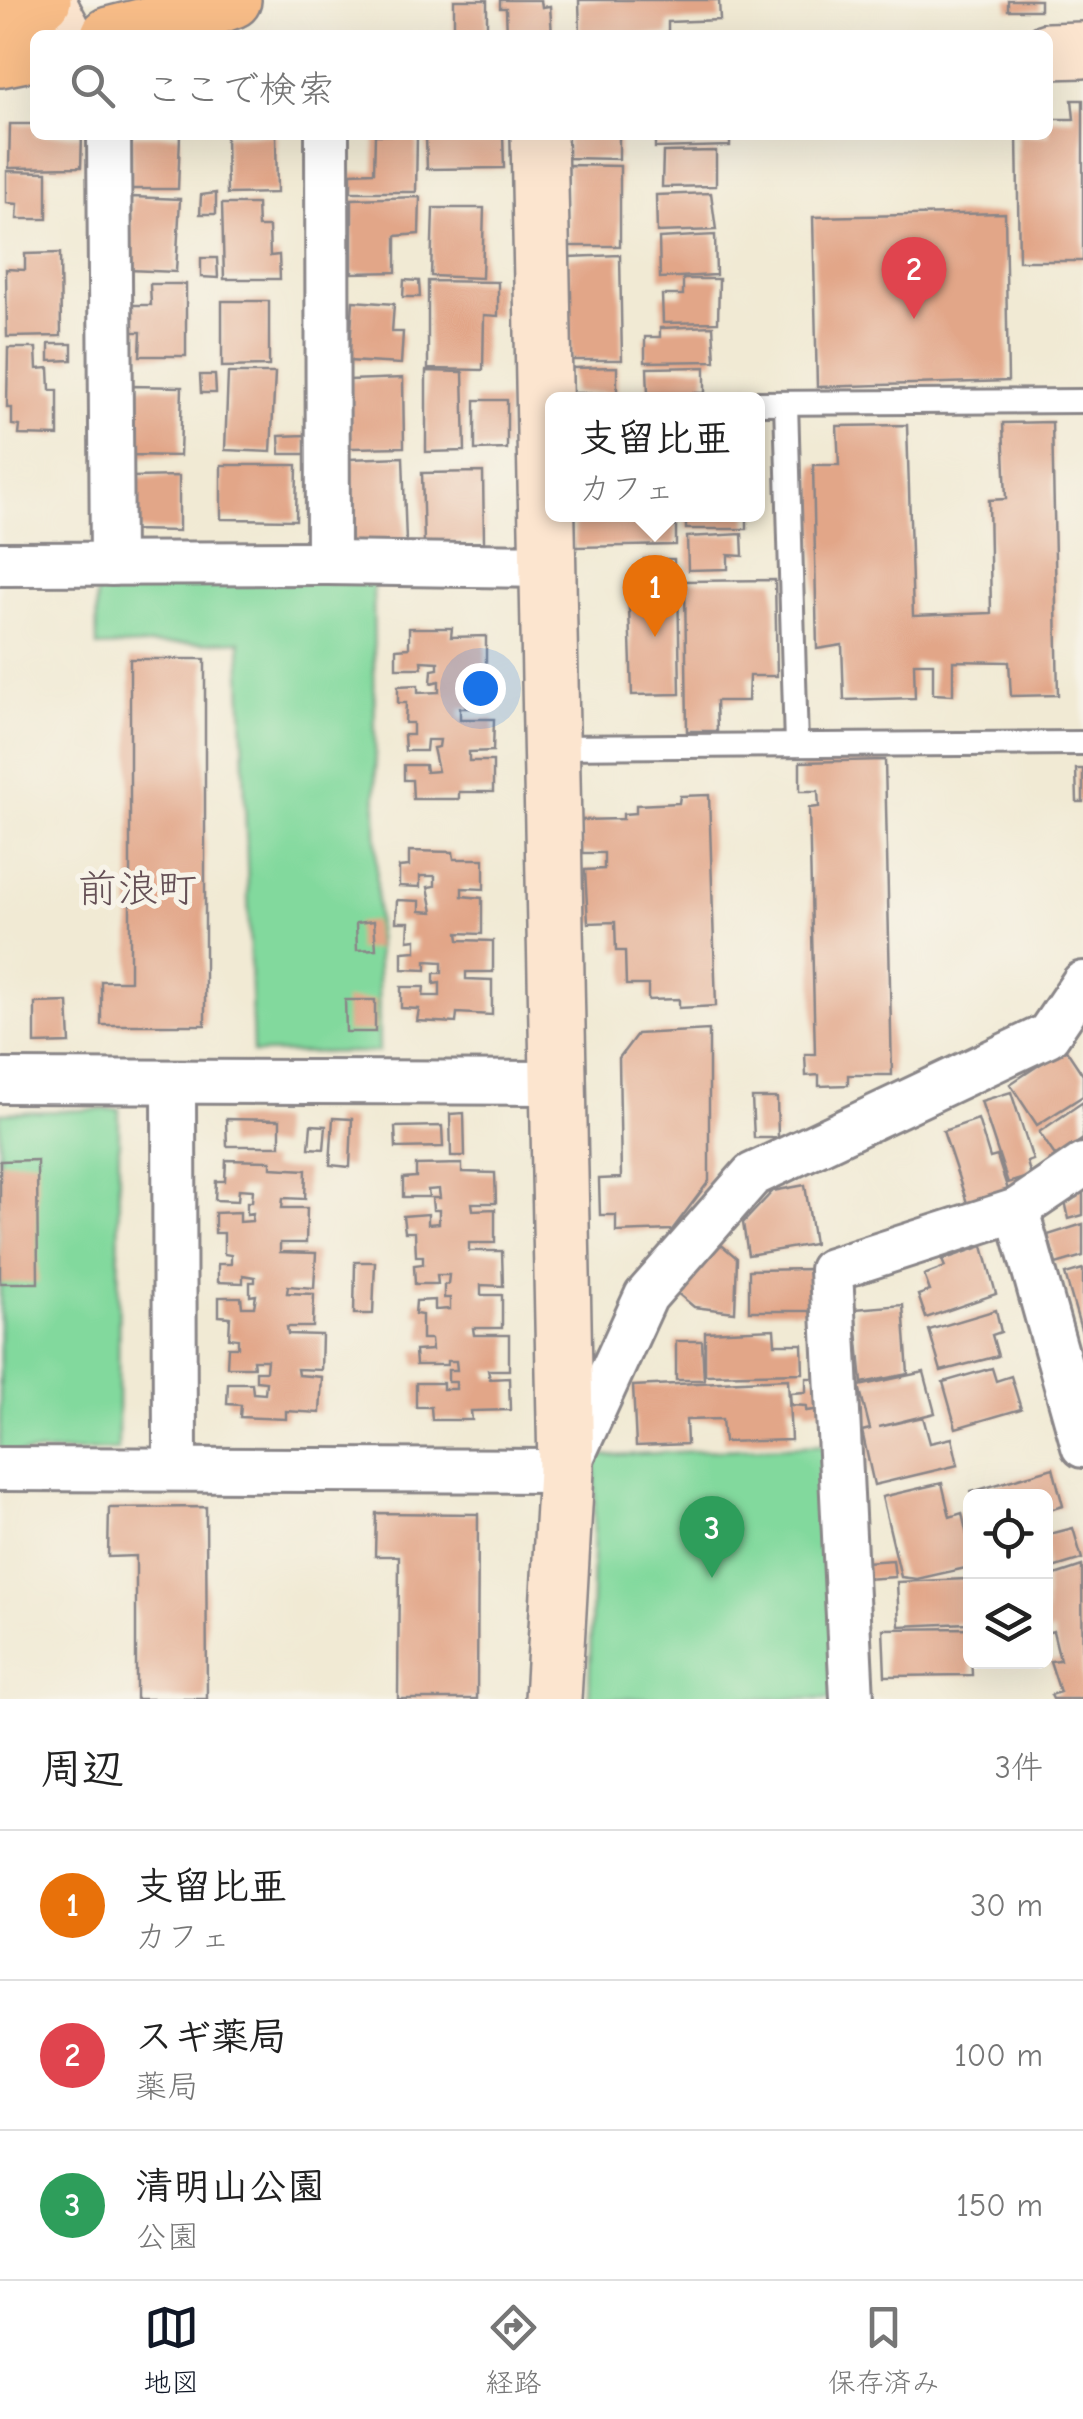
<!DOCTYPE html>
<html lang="ja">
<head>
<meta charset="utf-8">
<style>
	:root { --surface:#fff; --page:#f2f2f2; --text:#222; --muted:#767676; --line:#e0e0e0; --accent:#111827 }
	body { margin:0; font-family:"Comic Neue","Klee One",sans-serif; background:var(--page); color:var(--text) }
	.controls { position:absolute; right:30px; bottom:30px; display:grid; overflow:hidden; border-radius:15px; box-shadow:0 10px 40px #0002 }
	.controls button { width:90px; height:90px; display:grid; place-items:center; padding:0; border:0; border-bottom:2px solid var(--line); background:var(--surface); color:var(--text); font:50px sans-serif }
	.you { position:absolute; left:480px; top:688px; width:35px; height:35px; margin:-25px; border:8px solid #fff; border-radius:50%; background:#1a73e8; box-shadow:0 0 0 15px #1a73e833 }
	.badge { display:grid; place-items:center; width:65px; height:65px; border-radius:50%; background:var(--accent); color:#fff; font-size:32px; font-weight:700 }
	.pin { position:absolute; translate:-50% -82px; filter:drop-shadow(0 2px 5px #0008) }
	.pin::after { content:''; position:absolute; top:52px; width:35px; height:30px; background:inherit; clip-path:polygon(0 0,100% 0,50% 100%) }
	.popup { position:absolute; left:545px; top:392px; width:220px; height:130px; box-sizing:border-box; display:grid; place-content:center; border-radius:15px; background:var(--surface); filter:drop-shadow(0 2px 8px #0005); font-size:32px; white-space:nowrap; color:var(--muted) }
	.popup b { font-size:38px; color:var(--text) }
	.popup::after { content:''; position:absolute; left:50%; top:100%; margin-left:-20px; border:20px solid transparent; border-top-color:var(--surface) }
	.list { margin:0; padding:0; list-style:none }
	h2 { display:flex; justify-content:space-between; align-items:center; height:130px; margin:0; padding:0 40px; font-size:42px }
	h2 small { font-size:32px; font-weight:400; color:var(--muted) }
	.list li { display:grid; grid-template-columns:65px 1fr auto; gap:30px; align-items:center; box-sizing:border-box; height:150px; padding:0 40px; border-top:2px solid var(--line) }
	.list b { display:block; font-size:38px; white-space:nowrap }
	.list p { margin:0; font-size:32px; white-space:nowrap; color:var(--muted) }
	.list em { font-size:32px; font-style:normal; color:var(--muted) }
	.icon { flex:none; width:55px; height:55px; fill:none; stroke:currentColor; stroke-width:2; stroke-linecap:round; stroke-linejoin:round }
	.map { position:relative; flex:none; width:1083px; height:1699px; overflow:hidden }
	.search { position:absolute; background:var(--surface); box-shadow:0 10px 40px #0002; left:30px; right:30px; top:30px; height:110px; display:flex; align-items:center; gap:25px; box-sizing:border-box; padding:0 35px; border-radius:15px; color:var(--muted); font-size:38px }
	.sheet { height:580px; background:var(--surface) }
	nav { display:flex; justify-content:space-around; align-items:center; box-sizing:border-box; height:140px; border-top:2px solid var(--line); background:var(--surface); font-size:28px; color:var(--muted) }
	nav a { display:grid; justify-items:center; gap:5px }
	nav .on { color:var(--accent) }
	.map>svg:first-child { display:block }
	.green { fill:#82d99d; stroke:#527e6c; stroke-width:2.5 }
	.building { fill:#e2a688 }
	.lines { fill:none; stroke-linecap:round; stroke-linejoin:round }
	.lane-casing { stroke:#8a8688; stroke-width:28 }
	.street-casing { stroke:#8a8688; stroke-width:48 }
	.secondary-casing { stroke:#8a8688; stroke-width:60 }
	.primary-casing { stroke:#8a8688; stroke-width:60 }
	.lane { stroke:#fff; stroke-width:22 }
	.street { stroke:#fff; stroke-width:42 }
	.secondary { stroke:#fce5cf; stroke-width:55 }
	.primary { stroke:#f8bd88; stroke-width:55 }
	.labels { text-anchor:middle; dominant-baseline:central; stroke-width:10; stroke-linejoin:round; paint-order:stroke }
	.quarter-label { font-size:40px; fill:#655056; stroke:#f7f3e8 }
</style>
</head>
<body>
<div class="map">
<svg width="1083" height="1699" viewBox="0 0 1083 1699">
	<rect width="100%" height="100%" fill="#f7f3e8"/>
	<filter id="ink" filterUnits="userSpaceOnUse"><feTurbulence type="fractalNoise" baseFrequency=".01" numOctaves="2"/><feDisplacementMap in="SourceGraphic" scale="20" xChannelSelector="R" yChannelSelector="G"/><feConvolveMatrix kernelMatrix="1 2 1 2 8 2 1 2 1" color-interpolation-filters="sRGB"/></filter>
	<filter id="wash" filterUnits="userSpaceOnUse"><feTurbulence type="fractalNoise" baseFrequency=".0048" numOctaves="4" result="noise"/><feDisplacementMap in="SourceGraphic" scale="40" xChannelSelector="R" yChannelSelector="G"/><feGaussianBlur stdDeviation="2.25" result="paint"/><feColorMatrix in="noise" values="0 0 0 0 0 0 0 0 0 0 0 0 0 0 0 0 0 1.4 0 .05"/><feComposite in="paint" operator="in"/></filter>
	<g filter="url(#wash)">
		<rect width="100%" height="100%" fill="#f1ead4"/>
		<g class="green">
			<path d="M 96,580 L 373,582 L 379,1052 L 253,1053 L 240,641 L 97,647 Z"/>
			<path d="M 119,1109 L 118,1450 L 0,1454 L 0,1113 Z"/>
			<path d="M 824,1445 L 837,1699 L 589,1699 L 596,1456 Z"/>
		</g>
		<g id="blocks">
			<g class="building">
				<rect x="454" y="0" width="33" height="35"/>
				<path d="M 500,0 L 541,0 L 542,7 L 550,6 L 552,35 L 507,35 L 506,8 L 500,8 Z"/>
				<path d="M 579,0 L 719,0 L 720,20 L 668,22 L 668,35 L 580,35 Z"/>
				<rect x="1008" y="0" width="32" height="10"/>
				<path d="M 1072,100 L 1083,100 L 1083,261 L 1019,261 L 1017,135 L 1048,135 L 1048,119 L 1074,119 Z"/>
				<path d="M 10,124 L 35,124 L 35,135 L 82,135 L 81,167 L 9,168 Z"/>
				<path d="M 132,135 L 180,135 L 178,189 L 130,189 Z"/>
				<path d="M 226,135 L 276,135 L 277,193 L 227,194 Z"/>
				<path d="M 375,135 L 417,135 L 416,192 L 351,192 L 351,173 L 374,172 Z"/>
				<path d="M 426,135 L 503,135 L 504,168 L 427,169 Z"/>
				<path d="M 567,135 L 619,135 L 619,159 L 567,158 Z"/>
				<path d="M 655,135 L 730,135 L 730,146 L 655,148 Z"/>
				<path d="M 716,151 L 716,186 L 662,187 L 663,152 Z"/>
				<path d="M 568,165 L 620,166 L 620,246 L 569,246 Z"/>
				<path d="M 7,171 L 47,172 L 47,219 L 17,219 L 18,204 L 7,203 Z"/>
				<path d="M 216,193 L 216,214 L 200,214 L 201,195 Z"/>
				<path d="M 711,193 L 716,230 L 657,232 L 656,195 Z"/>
				<path d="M 132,197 L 180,199 L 176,272 L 129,270 Z"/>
				<path d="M 420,197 L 419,234 L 396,236 L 396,272 L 352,273 L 352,199 Z"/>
				<path d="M 222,204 L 257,204 L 258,227 L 269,227 L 270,256 L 279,255 L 280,279 L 224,279 Z"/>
				<path d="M 433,208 L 484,208 L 482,278 L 431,276 Z"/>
				<path d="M 1005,213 L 1008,381 L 817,387 L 813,217 Z"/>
				<path d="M 715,235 L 716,275 L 660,278 L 659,238 Z"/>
				<path d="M 60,253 L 61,336 L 7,337 L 6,269 L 25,270 L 25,254 Z"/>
				<path d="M 620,255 L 622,360 L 571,360 L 568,257 Z"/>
				<path d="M 201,258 L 217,258 L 218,278 L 201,277 Z"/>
				<path d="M 683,279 L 719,279 L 718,322 L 663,323 L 662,295 L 683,295 Z"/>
				<path d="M 404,280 L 419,281 L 420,297 L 403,297 Z"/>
				<path d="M 428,281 L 498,282 L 498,316 L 484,315 L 483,370 L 428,369 Z"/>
				<path d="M 150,284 L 186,284 L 186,356 L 140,356 L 141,332 L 130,332 L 131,305 L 151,305 Z"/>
				<path d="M 222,301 L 269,301 L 269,366 L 222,367 Z"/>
				<path d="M 353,301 L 394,304 L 392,332 L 403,332 L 401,364 L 349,361 Z"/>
				<path d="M 713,326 L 715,361 L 645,362 L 645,337 L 660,337 L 660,328 Z"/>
				<path d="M 49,344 L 72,344 L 72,360 L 49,361 Z"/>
				<path d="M 8,348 L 36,348 L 37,369 L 49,368 L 50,390 L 58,390 L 58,436 L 19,435 L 20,426 L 12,425 L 12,408 L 7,408 Z"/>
				<path d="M 617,367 L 617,393 L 573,393 L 572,368 Z"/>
				<path d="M 705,367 L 705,393 L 648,393 L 647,368 Z"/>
				<path d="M 426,371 L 463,372 L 465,451 L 426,452 Z"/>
				<path d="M 228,373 L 275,373 L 271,452 L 225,450 Z"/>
				<path d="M 200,375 L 215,375 L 216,393 L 201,393 Z"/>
				<path d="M 403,378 L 404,447 L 350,448 L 349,380 Z"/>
				<path d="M 131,386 L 182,387 L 180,456 L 130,455 Z"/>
				<path d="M 475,400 L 507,400 L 507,449 L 475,450 Z"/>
				<path d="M 1052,422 L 1058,695 L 1011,696 L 1009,662 L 953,661 L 953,695 L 933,694 L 933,663 L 914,663 L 915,698 L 844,700 L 842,645 L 817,649 L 813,465 L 839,465 L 837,426 L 907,425 L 913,616 L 991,613 L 989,500 L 1006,499 L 1003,423 Z"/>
				<path d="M 306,435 L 306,454 L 280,454 L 279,436 Z"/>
				<path d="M 403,457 L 406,542 L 351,544 L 349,459 Z"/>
				<path d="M 221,465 L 297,465 L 296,520 L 221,519 Z"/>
				<path d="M 483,472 L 484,542 L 424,543 L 422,473 Z"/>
				<path d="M 179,476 L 179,531 L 131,530 L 131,477 Z"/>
				<path d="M 574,514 L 676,514 L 676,545 L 575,547 Z"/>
				<rect x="686" y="514" width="61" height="15"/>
				<path d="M 742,534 L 743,556 L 728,555 L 728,569 L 688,570 L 687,537 Z"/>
				<rect x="644" y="559" width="30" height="16"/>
				<path d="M 678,578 L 680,694 L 632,695 L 628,579 Z"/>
				<path d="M 775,580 L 777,676 L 749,676 L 748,701 L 716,701 L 717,731 L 687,731 L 685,581 Z"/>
				<path d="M 409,628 L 452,628 L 451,637 L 486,636 L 486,671 L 467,671 L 467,679 L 485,680 L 486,708 L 460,708 L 460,719 L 494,719 L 493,751 L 469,752 L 469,761 L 493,761 L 493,792 L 459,792 L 459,799 L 413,799 L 412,780 L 404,780 L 404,765 L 425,765 L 426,772 L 438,771 L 433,748 L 439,747 L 440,740 L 427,740 L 426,751 L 405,751 L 404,735 L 413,735 L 413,723 L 405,723 L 406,703 L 398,703 L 398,686 L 418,685 L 418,693 L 439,692 L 439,681 L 431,683 L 432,670 L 438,669 L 438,662 L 421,661 L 422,668 L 396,668 L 396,649 L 409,648 Z"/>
				<path d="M 130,659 L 205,659 L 205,1025 L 101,1025 L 101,981 L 130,981 Z"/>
				<path d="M 885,760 L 892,1075 L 848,1075 L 848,1085 L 819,1086 L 819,1075 L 806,1076 L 805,1054 L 815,1054 L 809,808 L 819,807 L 818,791 L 800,791 L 800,762 Z"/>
				<path d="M 1076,769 L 1083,769 L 1083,802 L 1077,802 Z"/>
				<path d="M 709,795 L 716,1006 L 679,1008 L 679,999 L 648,1000 L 648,985 L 626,985 L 625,951 L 616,951 L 615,922 L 588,923 L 585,870 L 604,869 L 604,853 L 581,853 L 580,820 L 623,819 L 623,814 L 636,813 L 636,805 L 679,803 L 680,796 Z"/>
				<path d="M 409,851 L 453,852 L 454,859 L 484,859 L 484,889 L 462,888 L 462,896 L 482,898 L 482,934 L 458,933 L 459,940 L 493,941 L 493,972 L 466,972 L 466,979 L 492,980 L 492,1015 L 457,1013 L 456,1023 L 417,1021 L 419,1009 L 401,1008 L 401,987 L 424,987 L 423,996 L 440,996 L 440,983 L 434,984 L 434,973 L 442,973 L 442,962 L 426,961 L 426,970 L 402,969 L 402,952 L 416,951 L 416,939 L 408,940 L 409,922 L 396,922 L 397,900 L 420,901 L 420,911 L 433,912 L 428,887 L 435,886 L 435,876 L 420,876 L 420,887 L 399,886 L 399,867 L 409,866 Z"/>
				<path d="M 374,921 L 376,949 L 357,950 L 356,923 Z"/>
				<path d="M 345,1000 L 375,1000 L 375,1032 L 346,1032 Z"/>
				<path d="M 68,1002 L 70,1043 L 35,1044 L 35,1003 Z"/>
				<path d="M 709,1030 L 709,1181 L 672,1230 L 616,1232 L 616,1215 L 600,1215 L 599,1179 L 621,1178 L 619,1058 L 637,1034 Z"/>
				<path d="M 1065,1048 L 1083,1075 L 1083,1096 L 1037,1125 L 1010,1084 Z"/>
				<path d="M 1011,1092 L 1033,1160 L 1027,1162 L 1031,1176 L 1008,1183 L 981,1101 Z"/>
				<path d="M 752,1098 L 777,1098 L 778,1138 L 754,1138 Z"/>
				<path d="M 1083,1102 L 1083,1139 L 1056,1157 L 1039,1132 Z"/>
				<path d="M 464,1113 L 465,1156 L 451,1156 L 450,1114 Z"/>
				<path d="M 333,1118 L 352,1119 L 350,1167 L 330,1165 Z"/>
				<path d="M 226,1119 L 280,1120 L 280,1146 L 227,1146 Z"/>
				<path d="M 978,1119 L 990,1158 L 997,1156 L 1008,1190 L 967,1203 L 943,1131 Z"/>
				<path d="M 311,1125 L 326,1126 L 324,1149 L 309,1148 Z"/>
				<path d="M 442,1126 L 443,1147 L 396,1148 L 395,1127 Z"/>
				<path d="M 37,1160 L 38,1283 L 0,1283 L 0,1161 Z"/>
				<path d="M 226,1160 L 271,1161 L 271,1168 L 306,1170 L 305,1199 L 283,1198 L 282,1208 L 307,1208 L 306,1243 L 280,1243 L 280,1252 L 316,1253 L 314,1288 L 288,1286 L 287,1293 L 314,1294 L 313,1327 L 287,1327 L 288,1334 L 322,1335 L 321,1370 L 297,1369 L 298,1375 L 322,1377 L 320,1413 L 286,1411 L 286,1419 L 240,1417 L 241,1405 L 227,1404 L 228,1383 L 252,1383 L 253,1393 L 265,1394 L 266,1382 L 256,1381 L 256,1371 L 266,1371 L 267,1360 L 253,1360 L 254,1367 L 227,1367 L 228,1347 L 238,1347 L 238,1339 L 229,1338 L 230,1317 L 219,1316 L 219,1297 L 241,1297 L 242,1307 L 254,1307 L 256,1295 L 250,1296 L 250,1282 L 255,1282 L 255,1277 L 243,1275 L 243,1283 L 218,1282 L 218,1264 L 231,1264 L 231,1255 L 224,1254 L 224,1233 L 215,1233 L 215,1213 L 240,1212 L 240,1222 L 252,1221 L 253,1213 L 247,1214 L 247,1202 L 252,1202 L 253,1190 L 239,1189 L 238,1201 L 215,1200 L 216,1181 L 225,1181 Z"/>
				<path d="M 462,1164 L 462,1172 L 495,1173 L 496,1203 L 472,1203 L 473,1210 L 495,1209 L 495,1243 L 469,1243 L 469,1251 L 502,1251 L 503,1286 L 481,1285 L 481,1295 L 502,1295 L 502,1328 L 473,1328 L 474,1335 L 509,1335 L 509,1370 L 488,1370 L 490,1379 L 509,1378 L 510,1410 L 471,1411 L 472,1420 L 432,1420 L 431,1407 L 416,1407 L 416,1383 L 443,1383 L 443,1389 L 456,1389 L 456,1382 L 448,1382 L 448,1370 L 457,1370 L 456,1361 L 447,1361 L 447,1365 L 416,1365 L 415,1351 L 432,1350 L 431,1339 L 422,1339 L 422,1315 L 415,1314 L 416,1301 L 435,1300 L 435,1310 L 450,1309 L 450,1298 L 444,1298 L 444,1285 L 448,1284 L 449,1275 L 437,1275 L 438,1284 L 415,1284 L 414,1265 L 423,1264 L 423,1256 L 416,1256 L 415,1232 L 405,1232 L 403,1216 L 428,1214 L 428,1224 L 439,1223 L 439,1210 L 433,1210 L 432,1198 L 440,1198 L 439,1189 L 428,1190 L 429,1197 L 403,1197 L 403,1178 L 416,1177 L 416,1165 Z"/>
				<path d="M 805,1185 L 814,1244 L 748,1255 L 743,1223 L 773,1191 Z"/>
				<path d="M 1083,1187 L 1083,1215 L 1069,1219 L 1065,1201 L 1077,1197 L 1076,1190 Z"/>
				<path d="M 1083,1224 L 1083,1256 L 1056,1264 L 1048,1235 Z"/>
				<path d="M 718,1242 L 737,1258 L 735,1312 L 694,1307 L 675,1291 Z"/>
				<path d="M 983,1246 L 996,1294 L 926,1318 L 918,1295 L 930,1291 L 924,1275 L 945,1267 L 942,1260 Z"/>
				<path d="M 355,1262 L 375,1262 L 373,1314 L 354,1314 Z"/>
				<path d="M 811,1269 L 812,1311 L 749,1311 L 749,1270 Z"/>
				<path d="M 1083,1269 L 1083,1333 L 1082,1333 L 1065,1274 Z"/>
				<path d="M 903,1305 L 908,1374 L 862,1383 L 855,1309 Z"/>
				<path d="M 996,1310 L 1001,1332 L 992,1335 L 998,1356 L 941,1371 L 929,1330 Z"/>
				<path d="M 774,1329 L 775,1344 L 802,1344 L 803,1373 L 705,1375 L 705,1332 Z"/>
				<path d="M 676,1341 L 702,1341 L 704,1380 L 676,1380 Z"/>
				<path d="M 992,1368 L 996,1381 L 1011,1376 L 1021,1409 L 956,1428 L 943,1382 Z"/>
				<path d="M 924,1372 L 935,1413 L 879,1427 L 923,1417 L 930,1443 L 952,1438 L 958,1465 L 874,1485 L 862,1431 L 870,1429 L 859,1386 Z"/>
				<path d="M 806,1378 L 821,1378 L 823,1409 L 806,1411 L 806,1406 L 791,1405 L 790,1393 L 806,1392 Z"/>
				<path d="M 788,1379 L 791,1440 L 724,1442 L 722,1419 L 686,1420 L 687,1444 L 636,1446 L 633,1386 Z"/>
				<path d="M 1053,1468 L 1063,1506 L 1046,1511 L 1046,1496 L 973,1496 L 971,1492 Z"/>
				<path d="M 942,1483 L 950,1517 L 962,1513 L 970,1549 L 970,1567 L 917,1579 L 901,1577 L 882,1497 Z"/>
				<path d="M 206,1507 L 207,1699 L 136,1699 L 136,1556 L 108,1557 L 109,1508 Z"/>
				<path d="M 376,1513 L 478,1514 L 477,1699 L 398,1699 L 399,1556 L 375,1556 Z"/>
				<path d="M 1073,1528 L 1082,1559 L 1046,1570 L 1046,1535 Z"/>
				<path d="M 893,1560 L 895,1577 L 865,1579 L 865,1562 Z"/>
				<path d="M 1082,1566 L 1083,1699 L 1053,1699 L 1051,1695 L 1060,1692 L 1050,1661 L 1060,1660 L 1053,1631 L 1046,1633 L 1046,1578 Z"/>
				<path d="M 966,1579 L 967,1623 L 899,1626 L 897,1582 Z"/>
				<path d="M 970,1628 L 972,1675 L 885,1676 L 883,1629 Z"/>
			</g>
		</g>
	</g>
	<g filter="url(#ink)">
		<use href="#blocks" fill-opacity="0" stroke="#8a8688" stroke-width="2.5"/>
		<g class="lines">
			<defs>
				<g id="lane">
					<path d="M 758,403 L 1083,401"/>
					<path d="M 786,403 L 796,745"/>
					<path d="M 553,747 L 1083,743"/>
				</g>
				<g id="street">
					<path d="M 109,135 L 112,564"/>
					<path d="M 327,135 L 328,563"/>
					<path d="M 0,564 L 328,563 L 548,566"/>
					<path d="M 0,1081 L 556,1083"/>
					<path d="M 174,1082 L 175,1468"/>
					<path d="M 1017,1210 L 1083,1446"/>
					<path d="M 0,1469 L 566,1471 L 646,1296 L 752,1175 L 1048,1035 L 1083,983"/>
					<path d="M 852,1699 L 831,1270 L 1017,1210 L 1083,1165"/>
				</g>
				<g id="secondary">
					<path d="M 46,0 L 65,35"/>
					<path d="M 1048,51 L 1083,50"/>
					<path d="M 539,135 L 566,1471 L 553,1699"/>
				</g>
				<g id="primary">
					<path d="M 0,10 L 43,0"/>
					<path d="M 109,35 L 204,11 L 233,0"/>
					<path d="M 0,59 L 35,52"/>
				</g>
			</defs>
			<use href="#lane" class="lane-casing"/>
			<use href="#street" class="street-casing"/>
			<use href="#secondary" class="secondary-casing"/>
			<use href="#primary" class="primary-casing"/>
			<use href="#lane" class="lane"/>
			<use href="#street" class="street"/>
			<use href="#secondary" class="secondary"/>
			<use href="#primary" class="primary"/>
		</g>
	</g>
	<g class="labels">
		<g class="quarter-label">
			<text x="137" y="889">前浪町</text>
		</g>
	</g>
</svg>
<div class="controls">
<button><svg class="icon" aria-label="locate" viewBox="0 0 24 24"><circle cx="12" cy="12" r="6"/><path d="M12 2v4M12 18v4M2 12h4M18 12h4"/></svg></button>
<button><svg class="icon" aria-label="layers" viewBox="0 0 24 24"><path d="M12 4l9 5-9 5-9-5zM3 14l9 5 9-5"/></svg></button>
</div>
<div class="you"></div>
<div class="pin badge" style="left:655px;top:637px;background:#e8710a">1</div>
<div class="popup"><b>支留比亜</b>カフェ</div>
<div class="pin badge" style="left:914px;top:319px;background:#e0444e">2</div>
<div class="pin badge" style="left:712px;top:1578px;background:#2e9e5b">3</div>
<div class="search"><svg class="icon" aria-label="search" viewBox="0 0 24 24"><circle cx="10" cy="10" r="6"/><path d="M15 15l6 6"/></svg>ここで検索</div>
</div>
<section class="sheet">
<h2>周辺<small>3件</small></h2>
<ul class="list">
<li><span class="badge" style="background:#e8710a">1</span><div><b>支留比亜</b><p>カフェ</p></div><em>30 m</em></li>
<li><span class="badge" style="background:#e0444e">2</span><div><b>スギ薬局</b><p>薬局</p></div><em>100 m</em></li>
<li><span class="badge" style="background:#2e9e5b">3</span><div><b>清明山公園</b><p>公園</p></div><em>150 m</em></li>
</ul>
</section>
<nav>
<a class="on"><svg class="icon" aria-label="map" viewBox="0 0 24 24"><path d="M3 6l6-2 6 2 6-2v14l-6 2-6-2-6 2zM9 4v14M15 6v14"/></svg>地図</a>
<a><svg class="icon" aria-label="directions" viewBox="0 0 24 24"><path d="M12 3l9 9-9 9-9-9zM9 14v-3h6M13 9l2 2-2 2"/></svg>経路</a>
<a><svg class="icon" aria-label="saved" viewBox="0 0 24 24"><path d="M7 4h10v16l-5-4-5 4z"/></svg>保存済み</a>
</nav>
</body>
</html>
